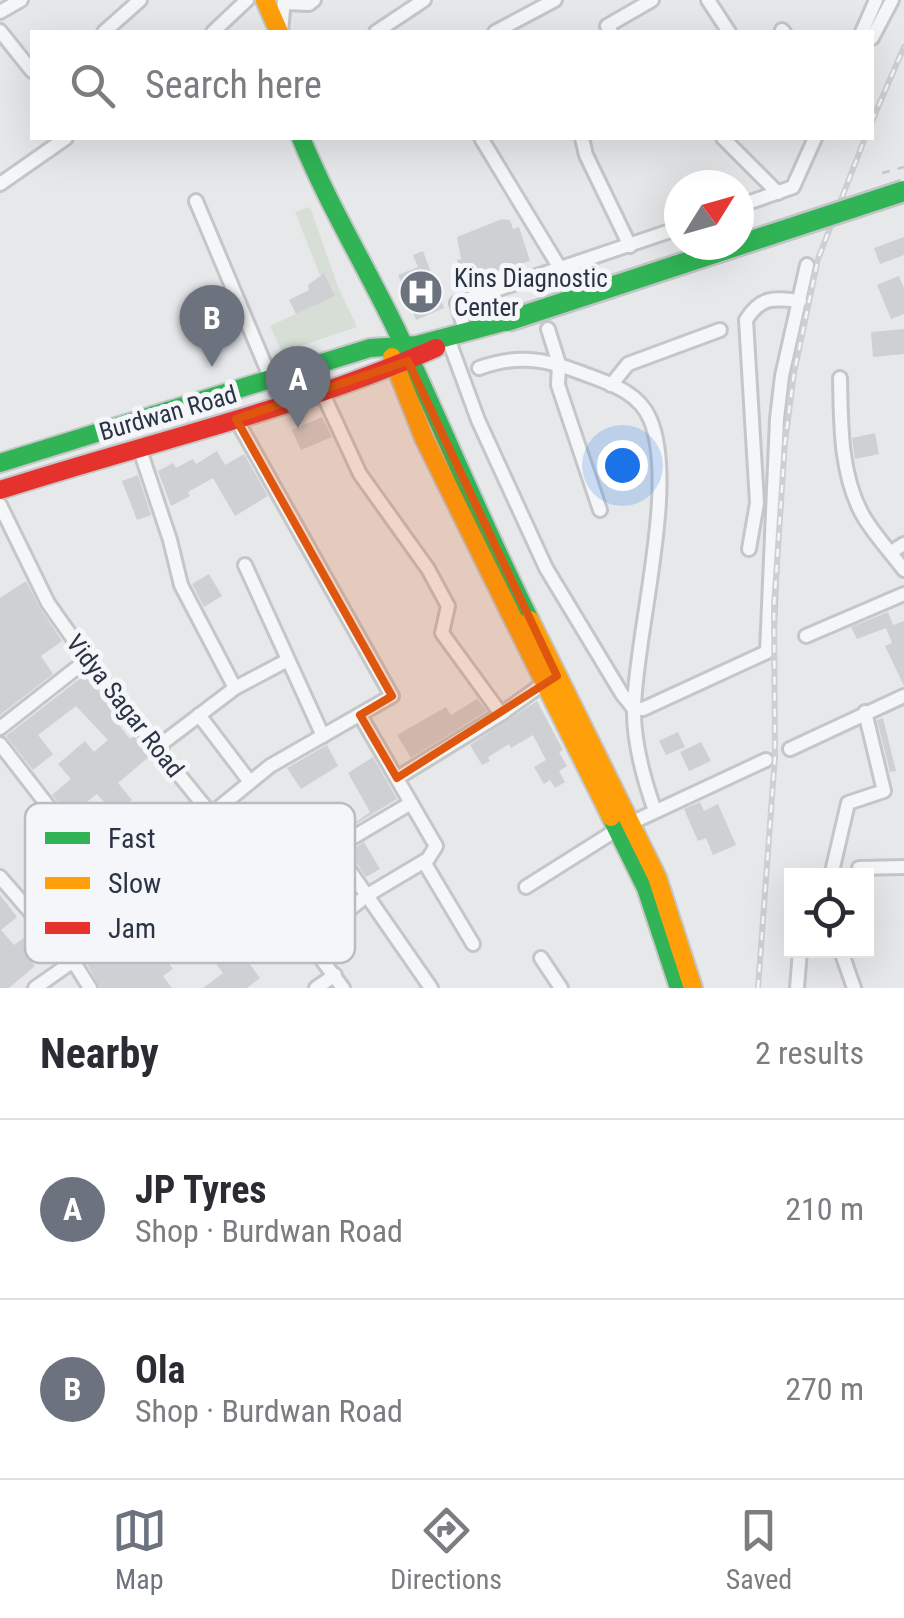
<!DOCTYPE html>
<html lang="en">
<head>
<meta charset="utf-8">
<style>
	:root { --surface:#fff; --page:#f2f2f3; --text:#2b2b33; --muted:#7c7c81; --line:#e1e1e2; --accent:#6c737f }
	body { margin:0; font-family:"Roboto Condensed",sans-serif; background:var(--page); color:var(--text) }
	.controls { position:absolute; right:30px; bottom:30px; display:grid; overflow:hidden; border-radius:0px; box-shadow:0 10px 40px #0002 }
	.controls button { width:90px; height:90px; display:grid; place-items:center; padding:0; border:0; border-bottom:2px solid var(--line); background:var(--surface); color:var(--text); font:50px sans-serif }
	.compass { position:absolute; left:664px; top:170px; width:90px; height:90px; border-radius:50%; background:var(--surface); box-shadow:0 10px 40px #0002; rotate:53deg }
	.you { position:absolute; left:622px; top:465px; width:35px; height:35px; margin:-25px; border:8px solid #fff; border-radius:50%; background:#1a73e8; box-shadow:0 0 0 15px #1a73e833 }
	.badge { display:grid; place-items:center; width:65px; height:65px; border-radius:50%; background:var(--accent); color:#fff; font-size:32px; font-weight:700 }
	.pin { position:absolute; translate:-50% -82px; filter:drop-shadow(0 2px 5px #0008) }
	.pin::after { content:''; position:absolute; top:52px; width:35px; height:30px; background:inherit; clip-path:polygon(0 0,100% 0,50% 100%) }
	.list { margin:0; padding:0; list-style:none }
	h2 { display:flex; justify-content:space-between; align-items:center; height:130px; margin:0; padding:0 40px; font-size:42px }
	h2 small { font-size:32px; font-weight:400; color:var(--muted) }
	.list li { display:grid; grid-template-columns:65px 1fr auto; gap:30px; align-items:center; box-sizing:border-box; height:180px; padding:0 40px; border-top:2px solid var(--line) }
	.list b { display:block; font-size:38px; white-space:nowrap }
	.list p { margin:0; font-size:32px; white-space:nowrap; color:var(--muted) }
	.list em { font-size:32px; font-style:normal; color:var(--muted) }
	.icon { flex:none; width:55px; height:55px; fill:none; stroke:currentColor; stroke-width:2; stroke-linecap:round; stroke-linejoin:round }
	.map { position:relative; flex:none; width:904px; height:988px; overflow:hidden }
	.search { position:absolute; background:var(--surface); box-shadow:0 10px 40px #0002; left:30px; right:30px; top:30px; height:110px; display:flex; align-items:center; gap:25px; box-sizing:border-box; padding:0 35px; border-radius:0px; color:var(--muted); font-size:38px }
	.sheet { height:490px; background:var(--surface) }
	nav { display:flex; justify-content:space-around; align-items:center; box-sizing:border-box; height:140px; border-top:2px solid var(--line); background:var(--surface); font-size:28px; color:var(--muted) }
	nav a { display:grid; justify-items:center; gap:5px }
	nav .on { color:var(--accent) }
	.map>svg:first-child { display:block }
	.green { fill:#d6ded6 }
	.building { fill:#ced0d3 }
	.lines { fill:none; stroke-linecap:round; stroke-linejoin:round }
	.street-casing { stroke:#c4c6c8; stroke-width:18 }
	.fast-casing { stroke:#c4c6c8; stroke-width:22 }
	.slow-casing { stroke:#c4c6c8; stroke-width:22 }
	.jam-casing { stroke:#c4c6c8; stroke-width:22 }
	.path { stroke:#c5c6ca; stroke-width:2.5; stroke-dasharray:8 8; stroke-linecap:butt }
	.street { stroke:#f5f6f7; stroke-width:12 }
	.fast { stroke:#30b455; stroke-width:18 }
	.slow { stroke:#ff9f0a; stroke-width:18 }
	.jam { stroke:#e5322d; stroke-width:18 }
	.rail-casing { stroke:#cecfd2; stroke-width:6 }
	.rail { stroke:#f4f6f9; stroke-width:2.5; stroke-dasharray:8; stroke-linecap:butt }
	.fast-bridge-casing { stroke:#c2c5c8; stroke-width:25; stroke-linecap:butt }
	.fast-bridge { stroke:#30b455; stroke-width:20 }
	.marked { fill:#df570f; fill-opacity:0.2; stroke:#df570f; stroke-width:8; stroke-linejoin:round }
	.labels { text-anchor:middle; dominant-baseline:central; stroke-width:10; stroke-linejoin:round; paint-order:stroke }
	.poi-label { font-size:25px; fill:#2b3445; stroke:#f4f6f9; text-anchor:start }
	.street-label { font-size:25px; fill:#2b3445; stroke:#f4f6f9 }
	.key { fill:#f4f6f9; stroke:#b8bcc3; stroke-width:2.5 }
	.key-label { font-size:28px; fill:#2b3445 }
</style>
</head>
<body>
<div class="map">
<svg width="904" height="988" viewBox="0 0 904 988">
	<rect width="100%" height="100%" fill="#e6e8ea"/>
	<path class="green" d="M 310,207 L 338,287 L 357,327 L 282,352 L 270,326 L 334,296 L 325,274 L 320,275 L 295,212 Z"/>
	<g class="building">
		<path d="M 502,219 L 510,220 L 513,229 L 519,227 L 530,261 L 465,282 L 457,260 L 461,259 L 457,237 Z"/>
		<path d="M 904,237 L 904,255 L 880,264 L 874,248 Z"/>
		<path d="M 423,251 L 444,308 L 416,320 L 398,275 L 418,267 L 413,255 Z"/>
		<path d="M 324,273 L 335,296 L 296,314 L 289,300 L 309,290 L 308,285 Z"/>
		<path d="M 899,276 L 904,288 L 904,314 L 891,319 L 877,285 Z"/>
		<path d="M 904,329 L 904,354 L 873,357 L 871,332 Z"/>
		<path d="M 322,417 L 332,437 L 301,450 L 292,430 Z"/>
		<path d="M 875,433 L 879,454 L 855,459 L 852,438 Z"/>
		<path d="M 217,451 L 225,465 L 244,454 L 268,496 L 235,516 L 213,478 L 188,492 L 190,496 L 171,506 L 158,471 L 173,463 L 176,468 L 193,459 L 196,464 Z"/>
		<path d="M 138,475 L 151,515 L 137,520 L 122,481 Z"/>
		<path d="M 209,574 L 222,596 L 204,607 L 192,584 Z"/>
		<path d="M 26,581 L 40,608 L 62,641 L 41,656 L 53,674 L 0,715 L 0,598 Z"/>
		<path d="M 888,612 L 893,625 L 904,621 L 904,686 L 885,646 L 892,643 L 886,628 L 857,639 L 851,627 Z"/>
		<path d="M 86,674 L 118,716 L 115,720 L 130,739 L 134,736 L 150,756 L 118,783 L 132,800 L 115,815 L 97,794 L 83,805 L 124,850 L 188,801 L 222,844 L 137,904 L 52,795 L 71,779 L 58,764 L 85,741 L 94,752 L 108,740 L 76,706 L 38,735 L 53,754 L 33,770 L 6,736 Z"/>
		<path d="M 477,699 L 487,711 L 411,758 L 397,735 L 446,707 L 451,715 Z"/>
		<path d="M 537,701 L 563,750 L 559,752 L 567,766 L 559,771 L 565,782 L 555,788 L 550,780 L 544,784 L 534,767 L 546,760 L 533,735 L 511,748 L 509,744 L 488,757 L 490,761 L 482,765 L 470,745 Z"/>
		<path d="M 883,718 L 896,771 L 890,772 L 877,720 Z"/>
		<path d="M 678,732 L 685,747 L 666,755 L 659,741 Z"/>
		<path d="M 701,742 L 711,761 L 689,771 L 680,752 Z"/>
		<path d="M 327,745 L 338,766 L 301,789 L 287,768 Z"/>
		<path d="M 373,757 L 397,799 L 341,833 L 370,812 L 348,773 Z"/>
		<path d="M 700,802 L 704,811 L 718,804 L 736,845 L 713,855 L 706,838 L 698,841 L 684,809 Z"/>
		<path d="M 364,842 L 380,869 L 366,877 L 349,852 Z"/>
		<path d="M 235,860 L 271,909 L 231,939 L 260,978 L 247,988 L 203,988 L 223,973 L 196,937 L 166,959 L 173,969 L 163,976 L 172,988 L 100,988 L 87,964 L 167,908 L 171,913 L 201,890 L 198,886 Z"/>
		<path d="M 0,895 L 17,917 L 1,930 L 14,945 L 34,931 L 43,941 L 25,954 L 35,966 L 9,988 L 0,988 Z"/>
	</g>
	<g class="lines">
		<defs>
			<g id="street">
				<path d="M 708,0 L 729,32"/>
				<path d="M 284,3 L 309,4 L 314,0"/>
				<path d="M 0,12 L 21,0"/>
				<path d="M 782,30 L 784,32"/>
				<path d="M 0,31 L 32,71"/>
				<path d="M 104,32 L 140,0"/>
				<path d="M 213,32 L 247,0"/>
				<path d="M 281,32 L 284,0"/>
				<path d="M 376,32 L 424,0"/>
				<path d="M 495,32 L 555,0"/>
				<path d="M 611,32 L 607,26 L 652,0"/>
				<path d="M 862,32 L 876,0"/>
				<path d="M 872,38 L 892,0"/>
				<path d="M 481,138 L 561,270"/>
				<path d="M 582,138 L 586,155 L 630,246"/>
				<path d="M 723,138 L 778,193"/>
				<path d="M 0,184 L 66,138"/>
				<path d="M 196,201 L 282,405"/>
				<path d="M 739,206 L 793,187 L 815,138"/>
				<path d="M 548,329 L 559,364 L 558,385 L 600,510"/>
				<path d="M 466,334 L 457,303 L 679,228"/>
				<path d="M 449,341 L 478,420 L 546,568 L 622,694 L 634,709 L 643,709 L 767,652 L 777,419 L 782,376 L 807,265"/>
				<path d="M 479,368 C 517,354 546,359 582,373 C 608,383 638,391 650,419 C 678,484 636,632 634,707 C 633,741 644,780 655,811"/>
				<path d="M 840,378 C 841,423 840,471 861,512 C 872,533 890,551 904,570"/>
				<path d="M 611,385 L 628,364 L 720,330"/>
				<path d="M 322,392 L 360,474 L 428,569 L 448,606 L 442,633 L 501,714"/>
				<path d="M 139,447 L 170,540 L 181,585 L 235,688"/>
				<path d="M 0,505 L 48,603 L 105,684 L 237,846 L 343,988"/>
				<path d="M 749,549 L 757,503 L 746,320 C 761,296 774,298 800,301"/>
				<path d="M 891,552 L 904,544"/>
				<path d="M 245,565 L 323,736"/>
				<path d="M 806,636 L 904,594"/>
				<path d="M 199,715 L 250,782"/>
				<path d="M 0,728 L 88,659"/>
				<path d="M 0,744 L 135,918"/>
				<path d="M 156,748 L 235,688 L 286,661"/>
				<path d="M 790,749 L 904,696"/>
				<path d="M 397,778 L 501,714 L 550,679"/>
				<path d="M 210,815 L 270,766 L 392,696 L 236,419"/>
				<path d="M 336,851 L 431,988"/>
				<path d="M 424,862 L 473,944"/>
				<path d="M 859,868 L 904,867"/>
				<path d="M 831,876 L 848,803 L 884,791 L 865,712"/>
				<path d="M 0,877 L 73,961 L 90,988"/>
				<path d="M 526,887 L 618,829 L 766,760"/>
				<path d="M 275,896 L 340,845 L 411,803"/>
				<path d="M 311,941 L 366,896 L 428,859 L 436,846 L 360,715"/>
				<path d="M 841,951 L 854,988"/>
				<path d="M 541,958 L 561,988"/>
				<path d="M 35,988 L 237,846"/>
				<path d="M 316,988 L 335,975"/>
				<path d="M 797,988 L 800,951"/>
			</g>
			<g id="fast">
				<path d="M 301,138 C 328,204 365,265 396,329 C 442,426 482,524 530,620"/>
				<path d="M 0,463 L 370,348 L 417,345 L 507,321"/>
				<path d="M 611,817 L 646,888 L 679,988"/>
			</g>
			<g id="slow">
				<path d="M 265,0 L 279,32"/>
				<path d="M 392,357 L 424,438 L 611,817"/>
				<path d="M 530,620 L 657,877 L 693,988"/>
			</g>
			<path id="jam" d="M 0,490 C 146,443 295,410 436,348"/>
		</defs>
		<use href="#street" class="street-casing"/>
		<use href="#fast" class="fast-casing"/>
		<use href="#slow" class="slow-casing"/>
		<use href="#jam" class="jam-casing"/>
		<path class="path" d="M 882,173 L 904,167"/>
		<use href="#street" class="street"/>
		<use href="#fast" class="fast"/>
		<use href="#slow" class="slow"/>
		<use href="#jam" class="jam"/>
		<defs>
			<g id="rail">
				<path d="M 872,121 L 904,47"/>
				<path d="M 758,988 L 775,756 L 774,607 L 785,442 L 794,373 L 818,259 L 865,138"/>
			</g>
		</defs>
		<use href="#rail" class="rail-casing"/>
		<use href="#rail" class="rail"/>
		<defs>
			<path id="fast-bridge" d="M 507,321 L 904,191"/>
		</defs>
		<use href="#fast-bridge" class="fast-bridge-casing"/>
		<use href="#fast-bridge" class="fast-bridge"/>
	</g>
	<path class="marked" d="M 408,361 L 557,676 L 397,778 L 360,715 L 392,696 L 236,419 Z"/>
	<defs>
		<symbol id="hospital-disc" viewBox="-11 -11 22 22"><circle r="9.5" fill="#6c737f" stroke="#f4f6f9"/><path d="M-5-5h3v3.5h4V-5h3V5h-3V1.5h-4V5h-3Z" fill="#fff"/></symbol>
	</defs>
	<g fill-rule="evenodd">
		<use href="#hospital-disc" x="396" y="267" width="50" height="50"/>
	</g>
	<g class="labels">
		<g class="poi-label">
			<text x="454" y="278">Kins Diagnostic<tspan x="454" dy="29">Center</tspan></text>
		</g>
		<g class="street-label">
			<text transform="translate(168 413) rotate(-16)">Burdwan Road</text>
			<text transform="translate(125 706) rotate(52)">Vidya Sagar Road</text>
		</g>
	</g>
	<rect x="25" y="803" width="330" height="160" rx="15" class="key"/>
	<rect x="45" y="832" width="45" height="12" fill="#30b455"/>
	<rect x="45" y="877" width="45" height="12" fill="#ff9f0a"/>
	<rect x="45" y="922" width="45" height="12" fill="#e5322d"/>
	<g class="key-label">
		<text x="108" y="848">Fast</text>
		<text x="108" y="893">Slow</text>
		<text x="108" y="938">Jam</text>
	</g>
</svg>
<div class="controls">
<button><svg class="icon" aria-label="locate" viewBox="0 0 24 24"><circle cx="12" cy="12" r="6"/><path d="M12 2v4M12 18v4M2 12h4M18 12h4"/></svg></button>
</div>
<svg class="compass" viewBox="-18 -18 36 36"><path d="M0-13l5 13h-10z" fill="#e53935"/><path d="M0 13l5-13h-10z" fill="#7c7c81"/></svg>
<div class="you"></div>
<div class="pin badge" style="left:298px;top:428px">A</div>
<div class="pin badge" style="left:212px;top:367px">B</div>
<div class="search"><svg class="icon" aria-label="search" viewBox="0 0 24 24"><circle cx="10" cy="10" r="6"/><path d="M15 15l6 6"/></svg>Search here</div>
</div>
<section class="sheet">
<h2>Nearby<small>2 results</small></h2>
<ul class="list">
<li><span class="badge">A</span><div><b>JP Tyres</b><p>Shop · Burdwan Road</p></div><em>210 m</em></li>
<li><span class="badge">B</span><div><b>Ola</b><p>Shop · Burdwan Road</p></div><em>270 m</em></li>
</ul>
</section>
<nav>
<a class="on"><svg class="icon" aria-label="map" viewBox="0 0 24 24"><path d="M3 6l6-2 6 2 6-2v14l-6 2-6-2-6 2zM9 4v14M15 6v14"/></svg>Map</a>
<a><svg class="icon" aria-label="directions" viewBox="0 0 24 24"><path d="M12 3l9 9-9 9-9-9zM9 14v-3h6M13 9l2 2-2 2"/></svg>Directions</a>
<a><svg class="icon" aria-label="saved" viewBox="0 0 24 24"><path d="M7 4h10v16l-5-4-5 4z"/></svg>Saved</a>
</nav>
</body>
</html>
